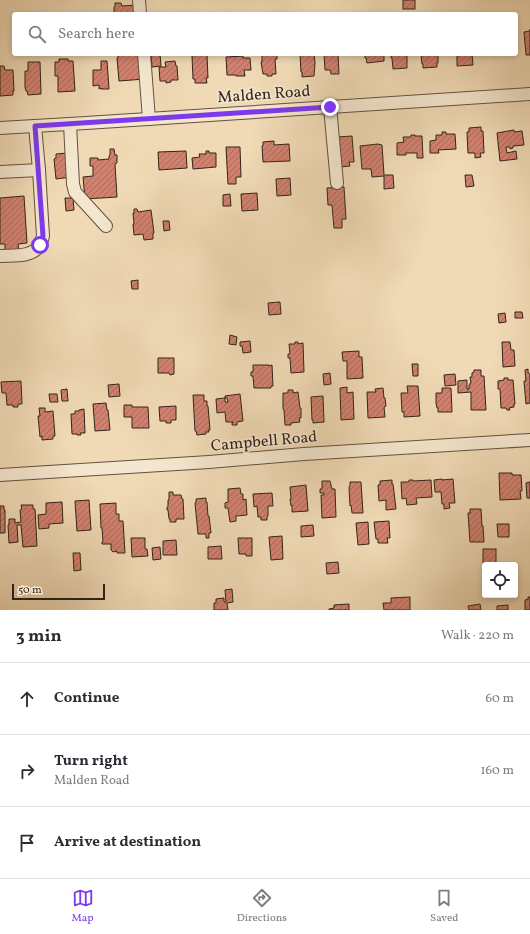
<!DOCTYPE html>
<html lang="en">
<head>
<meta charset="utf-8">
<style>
	:root { --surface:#fff; --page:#f7f7f7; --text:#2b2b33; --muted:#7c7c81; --line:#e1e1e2; --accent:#7c3aed }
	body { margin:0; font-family:Vollkorn,serif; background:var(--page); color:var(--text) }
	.controls { position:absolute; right:12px; bottom:12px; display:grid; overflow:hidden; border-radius:4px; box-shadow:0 2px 6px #0003 }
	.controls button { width:36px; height:36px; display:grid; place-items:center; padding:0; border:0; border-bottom:1px solid var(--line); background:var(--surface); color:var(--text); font:20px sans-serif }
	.scale { position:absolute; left:12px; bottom:10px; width:93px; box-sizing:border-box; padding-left:4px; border:2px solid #322418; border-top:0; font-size:11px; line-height:14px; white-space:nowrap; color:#322418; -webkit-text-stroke:3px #f5e7cf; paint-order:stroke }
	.stop { position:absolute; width:12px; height:12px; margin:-9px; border:3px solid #7c3aed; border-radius:50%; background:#fff }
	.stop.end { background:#7c3aed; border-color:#fff; box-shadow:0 1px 4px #0008 }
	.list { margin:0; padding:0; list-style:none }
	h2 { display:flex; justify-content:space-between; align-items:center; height:52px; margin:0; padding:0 16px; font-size:17px }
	h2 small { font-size:13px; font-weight:400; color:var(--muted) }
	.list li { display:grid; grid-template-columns:26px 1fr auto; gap:12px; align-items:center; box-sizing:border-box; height:72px; padding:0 16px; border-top:1px solid var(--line) }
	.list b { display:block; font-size:15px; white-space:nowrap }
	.list p { margin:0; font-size:13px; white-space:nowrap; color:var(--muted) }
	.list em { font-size:13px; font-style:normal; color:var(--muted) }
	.icon { flex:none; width:22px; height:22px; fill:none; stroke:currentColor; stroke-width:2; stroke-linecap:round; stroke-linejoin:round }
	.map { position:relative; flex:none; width:530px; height:610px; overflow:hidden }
	.search { position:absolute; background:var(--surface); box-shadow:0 2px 6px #0003; left:12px; right:12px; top:12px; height:44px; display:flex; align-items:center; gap:10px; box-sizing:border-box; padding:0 14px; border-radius:4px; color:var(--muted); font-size:15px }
	.sheet { height:268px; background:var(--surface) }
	nav { display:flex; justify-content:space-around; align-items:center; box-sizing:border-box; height:56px; border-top:1px solid var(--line); background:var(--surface); font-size:11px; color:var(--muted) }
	nav a { display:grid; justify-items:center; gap:2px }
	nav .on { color:var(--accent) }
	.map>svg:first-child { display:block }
	.building { fill:url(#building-hatch); stroke:#322418 }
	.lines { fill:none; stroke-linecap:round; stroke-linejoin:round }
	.minor-casing { stroke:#62523f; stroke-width:14 }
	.minor { stroke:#f5e7cf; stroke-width:12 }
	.route { stroke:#7c3aed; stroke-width:5 }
	.labels { text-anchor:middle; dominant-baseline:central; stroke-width:3; stroke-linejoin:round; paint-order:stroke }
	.street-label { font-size:16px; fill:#322418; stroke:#f5e7cf }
</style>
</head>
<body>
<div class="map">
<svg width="530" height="610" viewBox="0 0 530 610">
	<defs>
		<pattern id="building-hatch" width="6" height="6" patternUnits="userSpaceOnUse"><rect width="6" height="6" fill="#d08271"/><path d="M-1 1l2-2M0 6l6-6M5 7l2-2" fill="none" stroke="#a96a5c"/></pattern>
	</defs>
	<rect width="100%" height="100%" fill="#f0dab5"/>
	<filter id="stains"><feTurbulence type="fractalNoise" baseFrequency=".005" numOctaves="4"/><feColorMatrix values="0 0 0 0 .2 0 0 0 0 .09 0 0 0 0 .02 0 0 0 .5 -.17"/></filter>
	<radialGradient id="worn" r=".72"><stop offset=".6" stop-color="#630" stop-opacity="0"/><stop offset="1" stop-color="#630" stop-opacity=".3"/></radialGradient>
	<g class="building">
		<rect x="403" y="0" width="12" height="9"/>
		<path d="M 115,3 L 121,3 L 122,6 L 136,5 L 137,14 L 114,14 L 114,7 L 115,7 Z"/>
		<path d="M 530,29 L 530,55 L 526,55 L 524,32 L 530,31 Z"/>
		<path d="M 118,54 L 142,54 L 145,79 L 119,81 L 117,58 L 118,58 Z"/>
		<path d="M 151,54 L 160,54 L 161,66 L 152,67 Z"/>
		<path d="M 194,54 L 207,55 L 208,78 L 206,78 L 207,83 L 195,83 L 195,79 L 193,79 L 192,56 L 194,55 Z"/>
		<path d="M 262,54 L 277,54 L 277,59 L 275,59 L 276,74 L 272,74 L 272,76 L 267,76 L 267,74 L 263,74 L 261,62 L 262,62 Z"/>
		<path d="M 300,54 L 314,54 L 315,63 L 314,76 L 302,77 L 302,72 L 301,72 Z"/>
		<path d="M 324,54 L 338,54 L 339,74 L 331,74 L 330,70 L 325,70 Z"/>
		<path d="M 365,54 L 384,54 L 384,61 L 367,63 L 366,58 L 365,58 Z"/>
		<path d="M 391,54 L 407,54 L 407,68 L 393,69 L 392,58 L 391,58 Z"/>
		<path d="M 421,54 L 438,54 L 438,63 L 437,63 L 437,67 L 423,68 L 423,64 L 422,64 Z"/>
		<path d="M 457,54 L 472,54 L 473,65 L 457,66 Z"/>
		<path d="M 243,56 L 243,58 L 250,58 L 251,70 L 244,70 L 245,76 L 236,76 L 236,75 L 227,75 L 226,57 Z"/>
		<path d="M 59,59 L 68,59 L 68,61 L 73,61 L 75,91 L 58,92 L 58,76 L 55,76 L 55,62 L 59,62 Z"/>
		<path d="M 101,61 L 107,61 L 109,89 L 101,89 L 101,88 L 99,89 L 99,85 L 93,86 L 93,70 L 101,70 Z"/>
		<path d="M 175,61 L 176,66 L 177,66 L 178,80 L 171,80 L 171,82 L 166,83 L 166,81 L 160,81 L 159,67 L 166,67 L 165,62 Z"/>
		<path d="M 28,62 L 40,62 L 41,94 L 28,95 L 27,91 L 26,91 L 25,87 L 25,71 L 28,71 Z"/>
		<path d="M 0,66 L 4,66 L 5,70 L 13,70 L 14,91 L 13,91 L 13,95 L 0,96 Z"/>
		<path d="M 481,127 L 481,131 L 483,131 L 484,153 L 480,153 L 481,157 L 475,158 L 475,153 L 468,153 L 467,132 L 469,132 L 469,128 Z"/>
		<path d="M 514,130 L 514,132 L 522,131 L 524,145 L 513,146 L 513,148 L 510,149 L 510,147 L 506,147 L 507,153 L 516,151 L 517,159 L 500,161 L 497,133 Z"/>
		<path d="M 442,132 L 446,132 L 446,134 L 455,134 L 456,149 L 438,150 L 439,153 L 430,153 L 430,141 L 436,140 L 436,135 L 442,135 Z"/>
		<path d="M 411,135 L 415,135 L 415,136 L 422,136 L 423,158 L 417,158 L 417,153 L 406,153 L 406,155 L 397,155 L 397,143 L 404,142 L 403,137 L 411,137 Z"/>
		<path d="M 352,136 L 354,162 L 349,162 L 350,166 L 340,167 L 337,137 Z"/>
		<path d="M 274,141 L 274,145 L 289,144 L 290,161 L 263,162 L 262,146 L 263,146 L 263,142 Z"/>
		<path d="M 378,144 L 382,145 L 384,175 L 393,175 L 394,188 L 384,189 L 384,176 L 372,177 L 371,169 L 362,169 L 360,146 Z"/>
		<path d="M 226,147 L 240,147 L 241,177 L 236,177 L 236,184 L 228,184 Z"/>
		<path d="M 110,149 L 114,149 L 115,155 L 117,155 L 117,163 L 115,164 L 117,197 L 85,199 L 83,177 L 93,176 L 93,166 L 90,166 L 90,158 L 98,158 L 98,160 L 109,159 L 109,156 L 110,155 Z"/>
		<path d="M 186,151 L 187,168 L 159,170 L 158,152 Z"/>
		<path d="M 206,151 L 209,151 L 209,153 L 216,153 L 216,167 L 193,169 L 192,158 L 200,157 L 199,154 L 206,154 Z"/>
		<path d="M 67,153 L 71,177 L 56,179 L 54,159 L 56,158 L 56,154 Z"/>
		<path d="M 465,175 L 472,175 L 474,186 L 466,187 Z"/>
		<path d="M 290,178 L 291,195 L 277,196 L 276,179 Z"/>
		<path d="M 344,187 L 346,219 L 342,219 L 342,228 L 334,228 L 332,205 L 328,205 L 327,188 Z"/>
		<path d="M 257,193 L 258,210 L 242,211 L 241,194 Z"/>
		<path d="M 230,194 L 231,206 L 223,206 L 223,195 Z"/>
		<path d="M 24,196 L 27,243 L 18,244 L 19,253 L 5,254 L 5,244 L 0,244 L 0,198 Z"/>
		<path d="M 65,198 L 73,198 L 74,210 L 66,211 Z"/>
		<path d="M 134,209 L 137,209 L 138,212 L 151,210 L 154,233 L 153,233 L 153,239 L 144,240 L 143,234 L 134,235 L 133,224 L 134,224 L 133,213 L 134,213 Z"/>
		<path d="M 163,221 L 169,221 L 170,230 L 164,231 Z"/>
		<path d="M 138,280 L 138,289 L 132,289 L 131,281 Z"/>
		<path d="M 280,302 L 281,314 L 269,315 L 268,303 Z"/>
		<path d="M 515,312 L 522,312 L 523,318 L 515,318 Z"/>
		<path d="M 505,313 L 506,322 L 499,323 L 498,314 Z"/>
		<path d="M 230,335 L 237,337 L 236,345 L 229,344 Z"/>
		<path d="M 250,341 L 251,352 L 243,353 L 242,346 L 240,346 L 240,342 Z"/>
		<path d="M 295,342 L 298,342 L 298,344 L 303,343 L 304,372 L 291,373 L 290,358 L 288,358 L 288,354 L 290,354 L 289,344 L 295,344 Z"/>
		<path d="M 502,342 L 510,342 L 511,350 L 514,350 L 515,366 L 503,367 Z"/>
		<path d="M 359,351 L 359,357 L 362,357 L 363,378 L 347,379 L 347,361 L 343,361 L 342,352 Z"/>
		<path d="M 158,358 L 174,358 L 174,374 L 170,375 L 169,373 L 158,373 Z"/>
		<path d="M 412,364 L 418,364 L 418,376 L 413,376 Z"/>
		<path d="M 253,365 L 269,365 L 269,366 L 272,365 L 273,386 L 271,386 L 271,388 L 254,388 L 253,376 L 251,376 L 251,372 L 253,372 Z"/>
		<path d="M 528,369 L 528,372 L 530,375 L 530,403 L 526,404 L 524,381 L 526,381 L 525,370 Z"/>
		<path d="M 474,370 L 481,370 L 481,376 L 484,376 L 486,410 L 471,410 L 471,392 L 458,393 L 458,381 L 467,380 L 467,389 L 469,389 L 469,385 L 470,385 L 470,383 L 471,383 L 470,377 L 472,377 L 472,373 L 474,372 Z"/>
		<path d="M 330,373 L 331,384 L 324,385 L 323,374 Z"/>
		<path d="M 455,374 L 456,385 L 445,386 L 444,375 Z"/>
		<path d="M 504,378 L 508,378 L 508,380 L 513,380 L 515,404 L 514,404 L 514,407 L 509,408 L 510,410 L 507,410 L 506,408 L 501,408 L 500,389 L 498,389 L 498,381 L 504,380 Z"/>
		<path d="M 21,381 L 22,404 L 18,404 L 18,407 L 13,407 L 13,405 L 7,405 L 6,393 L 2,393 L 1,382 Z"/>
		<path d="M 119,384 L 120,396 L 109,397 L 108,385 Z"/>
		<path d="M 407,386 L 418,386 L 420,416 L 404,417 L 404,412 L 402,412 L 401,393 L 408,393 Z"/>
		<path d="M 347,387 L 347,393 L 353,392 L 354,419 L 341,420 L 340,388 Z"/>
		<path d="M 383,388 L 384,398 L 385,398 L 386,406 L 384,407 L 385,417 L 368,418 L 367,392 L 376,392 L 375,389 Z"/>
		<path d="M 442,388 L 451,388 L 452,412 L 438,412 L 438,408 L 437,408 L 436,403 L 436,393 L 442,393 Z"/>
		<path d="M 67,389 L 68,401 L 62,401 L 61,390 Z"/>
		<path d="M 288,390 L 293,390 L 293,393 L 298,392 L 300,408 L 301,408 L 301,418 L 299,418 L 300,422 L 291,423 L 291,425 L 285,425 L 284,410 L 283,409 L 283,393 L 288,393 Z"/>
		<path d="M 49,394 L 57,394 L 58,402 L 50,402 Z"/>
		<path d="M 240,394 L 243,421 L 237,422 L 237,425 L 232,425 L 232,423 L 233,423 L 233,422 L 226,422 L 225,412 L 217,413 L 216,399 L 225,398 L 225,402 L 228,402 L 227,398 L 225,398 L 225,396 Z"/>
		<path d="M 193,395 L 204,395 L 204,401 L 207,401 L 207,406 L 208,406 L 210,430 L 208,430 L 209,432 L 206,432 L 206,434 L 197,435 L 196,431 L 195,431 Z"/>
		<path d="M 323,396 L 324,422 L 313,423 L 313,420 L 312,420 L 311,397 Z"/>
		<path d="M 106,403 L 107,410 L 108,410 L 110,430 L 95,431 L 93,404 Z"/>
		<path d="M 124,405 L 132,405 L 132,407 L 148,407 L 149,428 L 132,428 L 132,417 L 124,417 Z"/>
		<path d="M 176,406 L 176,420 L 171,420 L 171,423 L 166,423 L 166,421 L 160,421 L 159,407 Z"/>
		<path d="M 39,408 L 45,408 L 45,412 L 53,411 L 55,436 L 53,436 L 53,439 L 42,440 L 42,436 L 40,437 L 38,416 L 40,416 Z"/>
		<path d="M 84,409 L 85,433 L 80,433 L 81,435 L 77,435 L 77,434 L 72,434 L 71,414 L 75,414 L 75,411 L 79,411 L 79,410 Z"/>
		<path d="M 499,473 L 512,473 L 512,475 L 521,475 L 522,491 L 520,491 L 521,499 L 500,500 Z"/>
		<path d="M 442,479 L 442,480 L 453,479 L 455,503 L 449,503 L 450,508 L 444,509 L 444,504 L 442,504 L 441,492 L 435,492 L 434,480 Z"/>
		<path d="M 392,480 L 392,484 L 393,484 L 396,509 L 386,510 L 386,500 L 379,501 L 378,485 L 380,485 L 380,481 Z"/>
		<path d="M 409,480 L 413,480 L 413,481 L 431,480 L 432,497 L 416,498 L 417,504 L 407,505 L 406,498 L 402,499 L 401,482 L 409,482 Z"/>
		<path d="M 322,481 L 330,481 L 332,489 L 335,489 L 336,517 L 322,518 L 321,495 L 324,495 L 324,493 L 320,493 L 320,489 L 322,489 Z"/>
		<path d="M 350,482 L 361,482 L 363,513 L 352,513 L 351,505 L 350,506 L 349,487 L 350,486 Z"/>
		<path d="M 530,482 L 530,498 L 527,498 L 526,483 Z"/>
		<path d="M 306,485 L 308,511 L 292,512 L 292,505 L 291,506 L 290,499 L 291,499 L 290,487 Z"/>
		<path d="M 240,488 L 241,494 L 243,494 L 243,500 L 246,499 L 247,515 L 236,516 L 236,521 L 230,522 L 228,508 L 225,508 L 225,503 L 228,502 L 228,489 Z"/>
		<path d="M 169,492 L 173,492 L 173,495 L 181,495 L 182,499 L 183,499 L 184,519 L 176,519 L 176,522 L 170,522 L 170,519 L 169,519 L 168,510 L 167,510 L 167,507 L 168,507 L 168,500 L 169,500 Z"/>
		<path d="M 272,493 L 273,506 L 268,506 L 268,516 L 267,517 L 267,520 L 261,520 L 261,517 L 258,517 L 257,506 L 254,507 L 253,494 Z"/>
		<path d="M 206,498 L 206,502 L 207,502 L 208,516 L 209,516 L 211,533 L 209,533 L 209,538 L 206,538 L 206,534 L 198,534 L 195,503 L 196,503 L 196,499 Z"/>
		<path d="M 89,500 L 91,530 L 77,531 L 75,501 Z"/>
		<path d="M 62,502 L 63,523 L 49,524 L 49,528 L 39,529 L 38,515 L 46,514 L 46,503 Z"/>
		<path d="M 116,503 L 116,514 L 119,514 L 119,521 L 123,521 L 125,553 L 117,553 L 117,551 L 113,552 L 111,550 L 111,544 L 102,544 L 102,542 L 103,542 L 102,528 L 101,528 L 100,504 Z"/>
		<path d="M 21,505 L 33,505 L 33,509 L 35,509 L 37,546 L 23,547 L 21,525 L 17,525 L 18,542 L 9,543 L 8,525 L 9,525 L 9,519 L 15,519 L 15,523 L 21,522 L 20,510 L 22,509 Z"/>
		<path d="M 0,506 L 4,506 L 4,510 L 5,510 L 5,533 L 0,533 Z"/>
		<path d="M 470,509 L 481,509 L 482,526 L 483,526 L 484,542 L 470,542 L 468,513 L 470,513 Z"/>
		<path d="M 389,521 L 390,538 L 387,538 L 388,543 L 378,543 L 378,539 L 376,539 L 374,522 Z"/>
		<path d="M 368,522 L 369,544 L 358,545 L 356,523 Z"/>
		<path d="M 497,524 L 509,524 L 509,537 L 498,537 Z"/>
		<path d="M 313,525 L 314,536 L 301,537 L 301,526 Z"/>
		<path d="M 282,536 L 283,559 L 271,560 L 269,537 Z"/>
		<path d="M 131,538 L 145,538 L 145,549 L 147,549 L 148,556 L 132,557 Z"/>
		<path d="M 238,538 L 252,538 L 252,556 L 246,556 L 246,554 L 239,554 Z"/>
		<path d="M 176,540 L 177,555 L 163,555 L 163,541 Z"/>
		<path d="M 221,546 L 222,559 L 208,559 L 208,547 Z"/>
		<path d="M 160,547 L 161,559 L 153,560 L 152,548 Z"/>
		<rect x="483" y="549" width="13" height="14"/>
		<path d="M 73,553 L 80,553 L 81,570 L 74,571 Z"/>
		<path d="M 338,562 L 339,573 L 327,574 L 326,563 Z"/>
		<path d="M 232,589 L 233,602 L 227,603 L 228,610 L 214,610 L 214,603 L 216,603 L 216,599 L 224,598 L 224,602 L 226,602 L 225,590 Z"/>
		<path d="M 410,597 L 410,610 L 384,610 L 383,603 L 391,603 L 391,598 Z"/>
		<path d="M 528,597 L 530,597 L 530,610 L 525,610 L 525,600 L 528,599 Z"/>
		<path d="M 349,604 L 349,610 L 329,610 L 329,609 L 334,608 L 334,605 Z"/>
		<path d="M 480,604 L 481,610 L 469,610 L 468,606 Z"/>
		<path d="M 508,605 L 508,610 L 497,610 L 497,606 Z"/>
	</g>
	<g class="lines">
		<defs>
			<g id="minor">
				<path d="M 139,0 L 140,14"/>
				<path d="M 144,54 L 149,119"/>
				<path d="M 330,107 L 337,183"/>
				<path d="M 70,124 L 73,184 L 75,192 L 106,226"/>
				<path d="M 0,128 L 86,123 L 530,94"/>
				<path d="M 0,172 L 39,170 L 35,126"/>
				<path d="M 0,256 C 13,255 32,258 40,245 C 41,243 42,239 43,236 L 39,170"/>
				<path d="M 0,475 L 209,462 L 304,454 L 530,440"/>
			</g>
		</defs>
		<use href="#minor" class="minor-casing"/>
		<use href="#minor" class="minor"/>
	</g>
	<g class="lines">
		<path class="route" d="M 40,245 L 43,236 L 35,126 L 330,107"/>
	</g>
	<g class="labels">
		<g class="street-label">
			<text transform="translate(264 95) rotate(-4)">Malden Road</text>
			<text transform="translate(264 442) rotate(-5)">Campbell Road</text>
		</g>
	</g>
	<rect width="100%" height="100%" filter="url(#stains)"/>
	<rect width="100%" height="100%" fill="url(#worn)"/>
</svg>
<div class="controls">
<button><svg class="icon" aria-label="locate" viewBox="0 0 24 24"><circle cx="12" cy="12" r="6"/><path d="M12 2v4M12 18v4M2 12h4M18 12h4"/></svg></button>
</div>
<div class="scale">50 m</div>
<div class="stop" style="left:40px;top:245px"></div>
<div class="stop end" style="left:330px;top:107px"></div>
<div class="search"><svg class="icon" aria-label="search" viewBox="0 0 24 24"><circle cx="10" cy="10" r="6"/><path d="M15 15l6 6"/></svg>Search here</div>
</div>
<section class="sheet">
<h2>3 min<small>Walk · 220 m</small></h2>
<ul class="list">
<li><svg class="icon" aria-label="ahead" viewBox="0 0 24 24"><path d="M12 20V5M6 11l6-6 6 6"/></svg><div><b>Continue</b></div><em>60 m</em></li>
<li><svg class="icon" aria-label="right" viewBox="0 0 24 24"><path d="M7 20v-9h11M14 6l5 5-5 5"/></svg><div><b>Turn right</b><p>Malden Road</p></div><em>160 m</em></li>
<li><svg class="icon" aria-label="arrive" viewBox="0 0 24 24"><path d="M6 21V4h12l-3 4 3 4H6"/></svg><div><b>Arrive at destination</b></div></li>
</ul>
</section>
<nav>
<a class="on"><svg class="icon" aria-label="map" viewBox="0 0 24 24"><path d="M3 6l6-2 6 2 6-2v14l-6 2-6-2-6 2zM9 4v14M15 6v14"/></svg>Map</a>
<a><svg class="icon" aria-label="directions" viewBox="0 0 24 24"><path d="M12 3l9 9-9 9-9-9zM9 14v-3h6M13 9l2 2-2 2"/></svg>Directions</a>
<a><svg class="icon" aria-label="saved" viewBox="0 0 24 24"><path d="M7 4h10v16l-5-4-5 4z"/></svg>Saved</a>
</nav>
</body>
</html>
